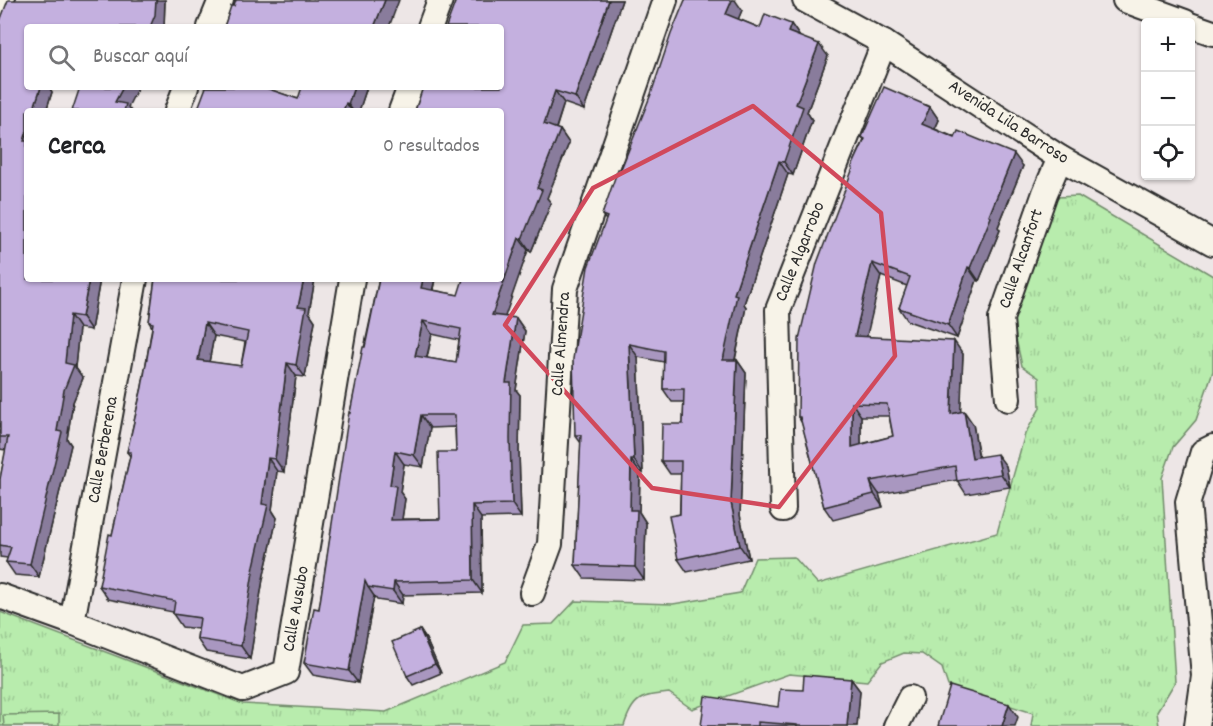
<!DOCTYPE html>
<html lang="es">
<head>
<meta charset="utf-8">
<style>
	:root { --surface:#fff; --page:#f2f2f2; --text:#202124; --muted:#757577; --line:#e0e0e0 }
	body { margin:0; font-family:Dekko,sans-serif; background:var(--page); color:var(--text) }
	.controls { position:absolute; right:18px; top:18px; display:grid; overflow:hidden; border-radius:6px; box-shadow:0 2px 4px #0004 }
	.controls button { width:54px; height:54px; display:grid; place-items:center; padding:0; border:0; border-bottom:2px solid var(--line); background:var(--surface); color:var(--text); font:30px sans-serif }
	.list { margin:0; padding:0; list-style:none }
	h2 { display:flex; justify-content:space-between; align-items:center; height:78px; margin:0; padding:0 24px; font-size:26px }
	h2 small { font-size:20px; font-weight:400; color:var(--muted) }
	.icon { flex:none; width:33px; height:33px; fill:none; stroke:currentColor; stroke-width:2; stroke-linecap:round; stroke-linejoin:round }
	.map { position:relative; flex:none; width:1213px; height:726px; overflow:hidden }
	.search { position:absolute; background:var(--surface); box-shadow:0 2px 4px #0004; left:24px; top:24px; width:480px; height:66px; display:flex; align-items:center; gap:15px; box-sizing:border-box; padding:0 21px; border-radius:6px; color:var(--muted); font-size:22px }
	.panel { position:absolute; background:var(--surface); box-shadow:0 2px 4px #0004; left:24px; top:108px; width:480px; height:174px; border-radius:6px }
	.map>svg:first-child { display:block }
	.grass { fill:url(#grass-tufts); stroke:#728c6c; stroke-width:1.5 }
	.garden { fill:#b8ecad; stroke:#728c6c; stroke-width:1.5 }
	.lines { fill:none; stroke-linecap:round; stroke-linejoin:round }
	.minor-casing { stroke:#2b2b2b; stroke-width:28 }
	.minor { stroke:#f7f3e8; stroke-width:24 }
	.wall { fill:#a997c0; stroke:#2b2b2b; stroke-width:1.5; fill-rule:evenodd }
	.shaded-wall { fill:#897b9c; stroke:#2b2b2b; stroke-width:1.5 }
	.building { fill:#c4b0df; stroke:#2b2b2b; stroke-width:1.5; fill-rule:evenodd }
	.marked { fill:none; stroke:#d1495b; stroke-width:4.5; stroke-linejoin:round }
	.labels { text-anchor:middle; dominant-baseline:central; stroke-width:4.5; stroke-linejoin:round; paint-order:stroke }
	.street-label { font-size:18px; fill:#2b2b2b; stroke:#f7f3e8 }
</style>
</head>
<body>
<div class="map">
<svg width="1213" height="726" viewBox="0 0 1213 726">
	<defs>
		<pattern id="grass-tufts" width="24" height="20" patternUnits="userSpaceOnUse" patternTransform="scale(1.5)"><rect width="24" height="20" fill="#b8ecad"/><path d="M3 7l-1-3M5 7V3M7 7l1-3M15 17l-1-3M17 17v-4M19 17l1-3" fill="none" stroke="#9ecb95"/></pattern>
	</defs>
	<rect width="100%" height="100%" fill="#ede6e6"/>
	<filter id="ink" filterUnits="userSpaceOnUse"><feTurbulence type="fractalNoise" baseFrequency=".0167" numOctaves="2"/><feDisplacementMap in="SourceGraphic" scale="12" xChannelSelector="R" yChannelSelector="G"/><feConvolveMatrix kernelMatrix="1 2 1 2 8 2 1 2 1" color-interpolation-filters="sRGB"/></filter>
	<g filter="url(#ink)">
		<path class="grass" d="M 1078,196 L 1213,276 L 1213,371 L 1196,420 L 1173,447 L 1162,478 L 1175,682 L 1157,712 L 1159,726 L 1031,726 L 1033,713 L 948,686 L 942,668 L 922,654 L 904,653 L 882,662 L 867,681 L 789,674 L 692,709 L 669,693 C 641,696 633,697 624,726 L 0,726 L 0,612 L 243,704 L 386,712 L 505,662 L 523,625 L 553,624 L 575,601 L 673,604 L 740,593 L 755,558 L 794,557 L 818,584 L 997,533 L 1025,434 L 1040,408 L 1039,378 L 1022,366 L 1012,321 L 1057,197 Z"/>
		<path class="garden" d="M 59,714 L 59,726 L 4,726 L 3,715 Z"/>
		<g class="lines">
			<defs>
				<g id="minor">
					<path d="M 805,0 L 884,43 L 1060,158 L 1213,243"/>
					<path d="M 1125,0 L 1185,22"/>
					<path d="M 0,6 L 2,0"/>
					<path d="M 1190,25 L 1213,33"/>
					<path d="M 210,27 L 221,0"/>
					<path d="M 430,27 L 440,0"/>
					<path d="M 177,111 L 186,87"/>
					<path d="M 401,111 L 410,87"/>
					<path d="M 1008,399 L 1001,319 L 1045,193 L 1060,158"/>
					<path d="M 783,509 L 778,310 L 884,43"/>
					<path d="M 532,593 L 550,544 L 565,289 L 665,0"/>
					<path d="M 0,596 L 72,622 L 243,689 L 286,672 L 352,279"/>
					<path d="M 72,622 L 135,279"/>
					<path d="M 896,726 L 910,698"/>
					<path d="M 1197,726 L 1204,676 L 1188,502 L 1203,452 L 1213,447"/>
				</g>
			</defs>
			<use href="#minor" class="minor-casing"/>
			<use href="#minor" class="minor"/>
		</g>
		<g class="wall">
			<path d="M 165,0 L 164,27 L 27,27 L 49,87 L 52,92 L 46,111 L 27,111 L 27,279 L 100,279 L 91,330 L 79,328 L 75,367 L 83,378 L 73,402 L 67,439 L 71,445 L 39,577 L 15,575 L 6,562 L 8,558 L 0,557 L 0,479 L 6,450 L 0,449 L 0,21 Z"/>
			<path d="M 456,0 L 622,0 L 584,110 L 564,103 L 556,129 L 560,130 L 569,143 L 547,198 L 551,203 L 531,252 L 528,250 L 504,317 L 516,318 L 525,331 L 516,390 L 520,395 L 519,452 L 521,517 L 481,518 L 482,593 L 403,595 L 402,604 L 377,600 L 374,596 L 358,683 L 313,675 L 304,663 L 319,609 L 350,413 L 379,279 L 435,279 L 433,290 L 458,295 L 501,279 L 501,87 ZM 432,334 L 459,340 L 456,363 L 427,358 ZM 455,427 L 456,452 L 440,519 L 402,519 L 405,499 L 400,492 L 404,464 L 423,467 L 430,428 Z"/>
			<path d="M 742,10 L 738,19 L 760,28 L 791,24 L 800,37 L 828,56 L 807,112 L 812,120 L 793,175 L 788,174 L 744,304 L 746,307 L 735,360 L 737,360 L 746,373 L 740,515 L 749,559 L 687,572 L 678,559 L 681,474 L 670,474 L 661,461 L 683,424 L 684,402 L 672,402 L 663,389 L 664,362 L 638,357 L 643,473 L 640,473 L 639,512 L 646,523 L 644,580 L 584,578 L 575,565 L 581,443 L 575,435 L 606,220 L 602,215 L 621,169 Z"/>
			<path d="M 367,87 L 359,111 L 197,111 L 268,89 L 298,99 Z"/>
			<path d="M 930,107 L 939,120 L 935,129 L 1023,166 L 998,227 L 1000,230 L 979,281 L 977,280 L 957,338 L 908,321 L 899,308 L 907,286 L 881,276 L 866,336 L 963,354 L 960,412 L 973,424 L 979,457 L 1006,466 L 1010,487 L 966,494 L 957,480 L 879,494 L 883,507 L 833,520 L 824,507 L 802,423 L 798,417 L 853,169 L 852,167 L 864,140 L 862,137 ZM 861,416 L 889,416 L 893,436 L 861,444 Z"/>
			<path d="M 155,279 L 315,279 L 309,312 L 315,321 L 305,377 L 296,376 L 284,472 L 277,471 L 272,510 L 277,518 L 263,579 L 250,659 L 206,652 L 197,639 L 198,629 L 182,627 L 173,614 L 173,612 L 108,599 L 99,586 L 112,535 L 130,456 L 127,452 L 142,387 L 152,327 L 149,322 ZM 214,336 L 245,342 L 241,366 L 209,362 Z"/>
			<path d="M 420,630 L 426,639 L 441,673 L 413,685 L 407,676 Z"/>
			<path d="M 851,679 L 860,691 L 857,726 L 701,726 L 778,707 L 803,690 Z"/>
		</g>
		<g class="shaded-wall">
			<path d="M 156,0 L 165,0 L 164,27 L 150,27 Z"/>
			<path d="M 385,0 L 399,0 L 389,27 L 374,27 Z"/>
			<path d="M 609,0 L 622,0 L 584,110 L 575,97 Z"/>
			<path d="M 732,0 L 735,0 L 742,10 L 735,27 L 726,14 Z"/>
			<path d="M 791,24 L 800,37 L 788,32 Z"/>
			<path d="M 819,44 L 828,56 L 807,112 L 812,120 L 793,175 L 784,162 L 796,104 Z"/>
			<path d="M 41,87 L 49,87 L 52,92 L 46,111 L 33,111 Z"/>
			<path d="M 123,87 L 138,87 L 128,107 L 131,111 L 122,111 L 115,102 Z"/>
			<path d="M 354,87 L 367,87 L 359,111 L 353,111 L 348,104 Z"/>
			<path d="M 555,91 L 564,103 L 553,137 L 544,124 Z"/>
			<path d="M 346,103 L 352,111 L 343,111 Z"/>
			<path d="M 930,107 L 939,120 L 931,137 L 922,124 Z"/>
			<path d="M 560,130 L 569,143 L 547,198 L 551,203 L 531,252 L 522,239 L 537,188 Z"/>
			<path d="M 1014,154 L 1023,166 L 998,227 L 1000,230 L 979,281 L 970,268 L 989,216 Z"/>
			<path d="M 779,161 L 788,174 L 744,304 L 746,307 L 732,373 L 723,360 L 734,294 Z"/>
			<path d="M 519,238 L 528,250 L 501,328 L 492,315 Z"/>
			<path d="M 872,263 L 881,276 L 864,348 L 855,336 Z"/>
			<path d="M 968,267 L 977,280 L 957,338 L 948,325 Z"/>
			<path d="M 89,279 L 100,279 L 91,330 L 82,317 Z"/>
			<path d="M 304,279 L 315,279 L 309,312 L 315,321 L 305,377 L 296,365 L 298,307 Z"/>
			<path d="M 423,279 L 435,279 L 430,300 L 421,288 Z"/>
			<path d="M 70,315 L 79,328 L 75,367 L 83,378 L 73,402 L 67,439 L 71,445 L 39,577 L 30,564 L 57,431 Z"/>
			<path d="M 516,318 L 525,331 L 516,390 L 520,395 L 519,452 L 521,517 L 512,504 L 506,383 Z"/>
			<path d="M 423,321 L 432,334 L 424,369 L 415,356 Z"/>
			<path d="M 205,323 L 214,336 L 207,373 L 198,360 Z"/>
			<path d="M 954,341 L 963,354 L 960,427 L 951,414 Z"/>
			<path d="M 629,344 L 638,357 L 643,473 L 634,460 Z"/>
			<path d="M 737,360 L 746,373 L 740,515 L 749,559 L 740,546 L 731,503 Z"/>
			<path d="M 287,363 L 296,376 L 284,472 L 275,459 Z"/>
			<path d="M 852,403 L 861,416 L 861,460 L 852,447 Z"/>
			<path d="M 964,411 L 973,424 L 981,471 L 972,458 Z"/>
			<path d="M 421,415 L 430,428 L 423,467 L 414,455 Z"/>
			<path d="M 395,451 L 404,464 L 400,492 L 405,499 L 400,532 L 391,520 L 390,485 Z"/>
			<path d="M 997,454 L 1006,466 L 1010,487 L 1001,474 Z"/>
			<path d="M 268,458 L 277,471 L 272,510 L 277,518 L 263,579 L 250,659 L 241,646 L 262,504 Z"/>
			<path d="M 631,460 L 640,473 L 639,512 L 646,523 L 644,580 L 635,567 L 630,510 Z"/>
			<path d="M 870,481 L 879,494 L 883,507 L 874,494 Z"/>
			<path d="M 472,505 L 481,518 L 482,593 L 473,580 Z"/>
			<path d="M 365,581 L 368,587 L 374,596 L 358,683 L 349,671 Z"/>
			<path d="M 394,582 L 403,595 L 402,604 L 393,591 Z"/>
			<path d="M 420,630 L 426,639 L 441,673 L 435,664 Z"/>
			<path d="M 851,679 L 860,691 L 857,726 L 847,726 Z"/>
			<path d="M 1009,704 L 1018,717 L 1015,726 L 1002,726 Z"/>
		</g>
		<g class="building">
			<path d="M 8,0 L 156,0 L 155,15 L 150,27 L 27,27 L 27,87 L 41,87 L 33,111 L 27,111 L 27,131 L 24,141 L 27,141 L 27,279 L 89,279 L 82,317 L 70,315 L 65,363 L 74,365 L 64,390 L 57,431 L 62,432 L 30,564 L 6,562 L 11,547 L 0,545 L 0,479 L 8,437 L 0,437 L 0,21 Z"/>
			<path d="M 236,0 L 385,0 L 374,27 L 224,27 L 231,6 L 234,6 Z"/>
			<path d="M 456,0 L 609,0 L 575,97 L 555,91 L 544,124 L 560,130 L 537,188 L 542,190 L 522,239 L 519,238 L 492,315 L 516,318 L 506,383 L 511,383 L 510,439 L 512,504 L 472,505 L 473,580 L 394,582 L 393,591 L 368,587 L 365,581 L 349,671 L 304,663 L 314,608 L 319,609 L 349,412 L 350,413 L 363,347 L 365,347 L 379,279 L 423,279 L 421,288 L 458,295 L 463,279 L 501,279 L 501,111 L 415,111 L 423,87 L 501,87 L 501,27 L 446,27 ZM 423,321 L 461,329 L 456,363 L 415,356 ZM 421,415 L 455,415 L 456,452 L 438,452 L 440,519 L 391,520 L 396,486 L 390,485 L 395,451 L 414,455 Z"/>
			<path d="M 685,0 L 732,0 L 726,14 L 760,28 L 765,14 L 791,24 L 788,32 L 819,44 L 796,104 L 803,107 L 784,162 L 779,161 L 734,294 L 737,295 L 723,360 L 737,360 L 731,503 L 740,546 L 678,559 L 669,516 L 680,514 L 681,461 L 661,461 L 662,424 L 683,424 L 684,389 L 663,389 L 664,351 L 629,344 L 634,460 L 631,460 L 630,510 L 637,510 L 635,567 L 575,565 L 581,435 L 575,435 L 573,359 L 588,267 L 607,217 L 602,215 L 618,169 L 621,169 L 651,94 L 671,34 Z"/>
			<path d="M 80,87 L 123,87 L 115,102 L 126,104 L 124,111 L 72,111 Z"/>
			<path d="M 206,87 L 263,87 L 298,99 L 302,87 L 354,87 L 348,104 L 346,103 L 343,111 L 197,111 Z"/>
			<path d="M 884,87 L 930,107 L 922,124 L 955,138 L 958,131 L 1014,154 L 989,216 L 991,217 L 970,268 L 968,267 L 948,325 L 899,308 L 910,277 L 872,263 L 855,336 L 954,341 L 951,414 L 964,411 L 972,458 L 997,454 L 1001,474 L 957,481 L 955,466 L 870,481 L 874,494 L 824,507 L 800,417 L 798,417 L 799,339 L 817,263 L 853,168 L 852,167 L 865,139 L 862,137 ZM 852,403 L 887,404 L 893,436 L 852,447 Z"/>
			<path d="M 155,279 L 304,279 L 298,307 L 306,308 L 296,365 L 287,363 L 275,459 L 268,458 L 262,504 L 268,505 L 254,566 L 241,646 L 197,639 L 200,618 L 173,614 L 175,601 L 99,586 L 109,534 L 112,535 L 131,452 L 127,452 L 142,387 L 153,323 L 149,322 ZM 205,323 L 248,332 L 241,366 L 198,360 Z"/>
			<path d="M 420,630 L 435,664 L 407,676 L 392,642 Z"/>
			<path d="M 804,675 L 851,679 L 847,726 L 797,726 L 797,725 L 758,722 L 758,726 L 701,726 L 705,696 L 778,707 L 780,689 L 803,690 Z"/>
			<path d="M 950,686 L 1009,704 L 1002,726 L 938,726 Z"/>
		</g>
	</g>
	<path class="marked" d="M 753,106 L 881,213 L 895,356 L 779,507 L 652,488 L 505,325 L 593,188 Z"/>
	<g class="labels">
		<g class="street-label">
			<text transform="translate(1008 123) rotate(33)">Avenida Lila Barroso</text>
			<text transform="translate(801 252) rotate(-68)">Calle Algarrobo</text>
			<text transform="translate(1022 259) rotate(-71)">Calle Alcanfort</text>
			<text transform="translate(562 344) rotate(-86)">Calle Almendra</text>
			<text transform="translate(104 450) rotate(-80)">Calle Berberena</text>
			<text transform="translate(297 609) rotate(-80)">Calle Ausubo</text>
		</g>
	</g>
</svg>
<div class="controls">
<button>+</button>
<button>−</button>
<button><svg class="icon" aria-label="locate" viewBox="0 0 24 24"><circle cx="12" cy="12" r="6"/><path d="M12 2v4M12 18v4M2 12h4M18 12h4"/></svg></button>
</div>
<div class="search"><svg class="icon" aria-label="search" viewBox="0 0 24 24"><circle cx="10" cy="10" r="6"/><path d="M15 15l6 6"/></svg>Buscar aquí</div>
<section class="panel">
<h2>Cerca<small>0 resultados</small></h2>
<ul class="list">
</ul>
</section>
</div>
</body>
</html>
